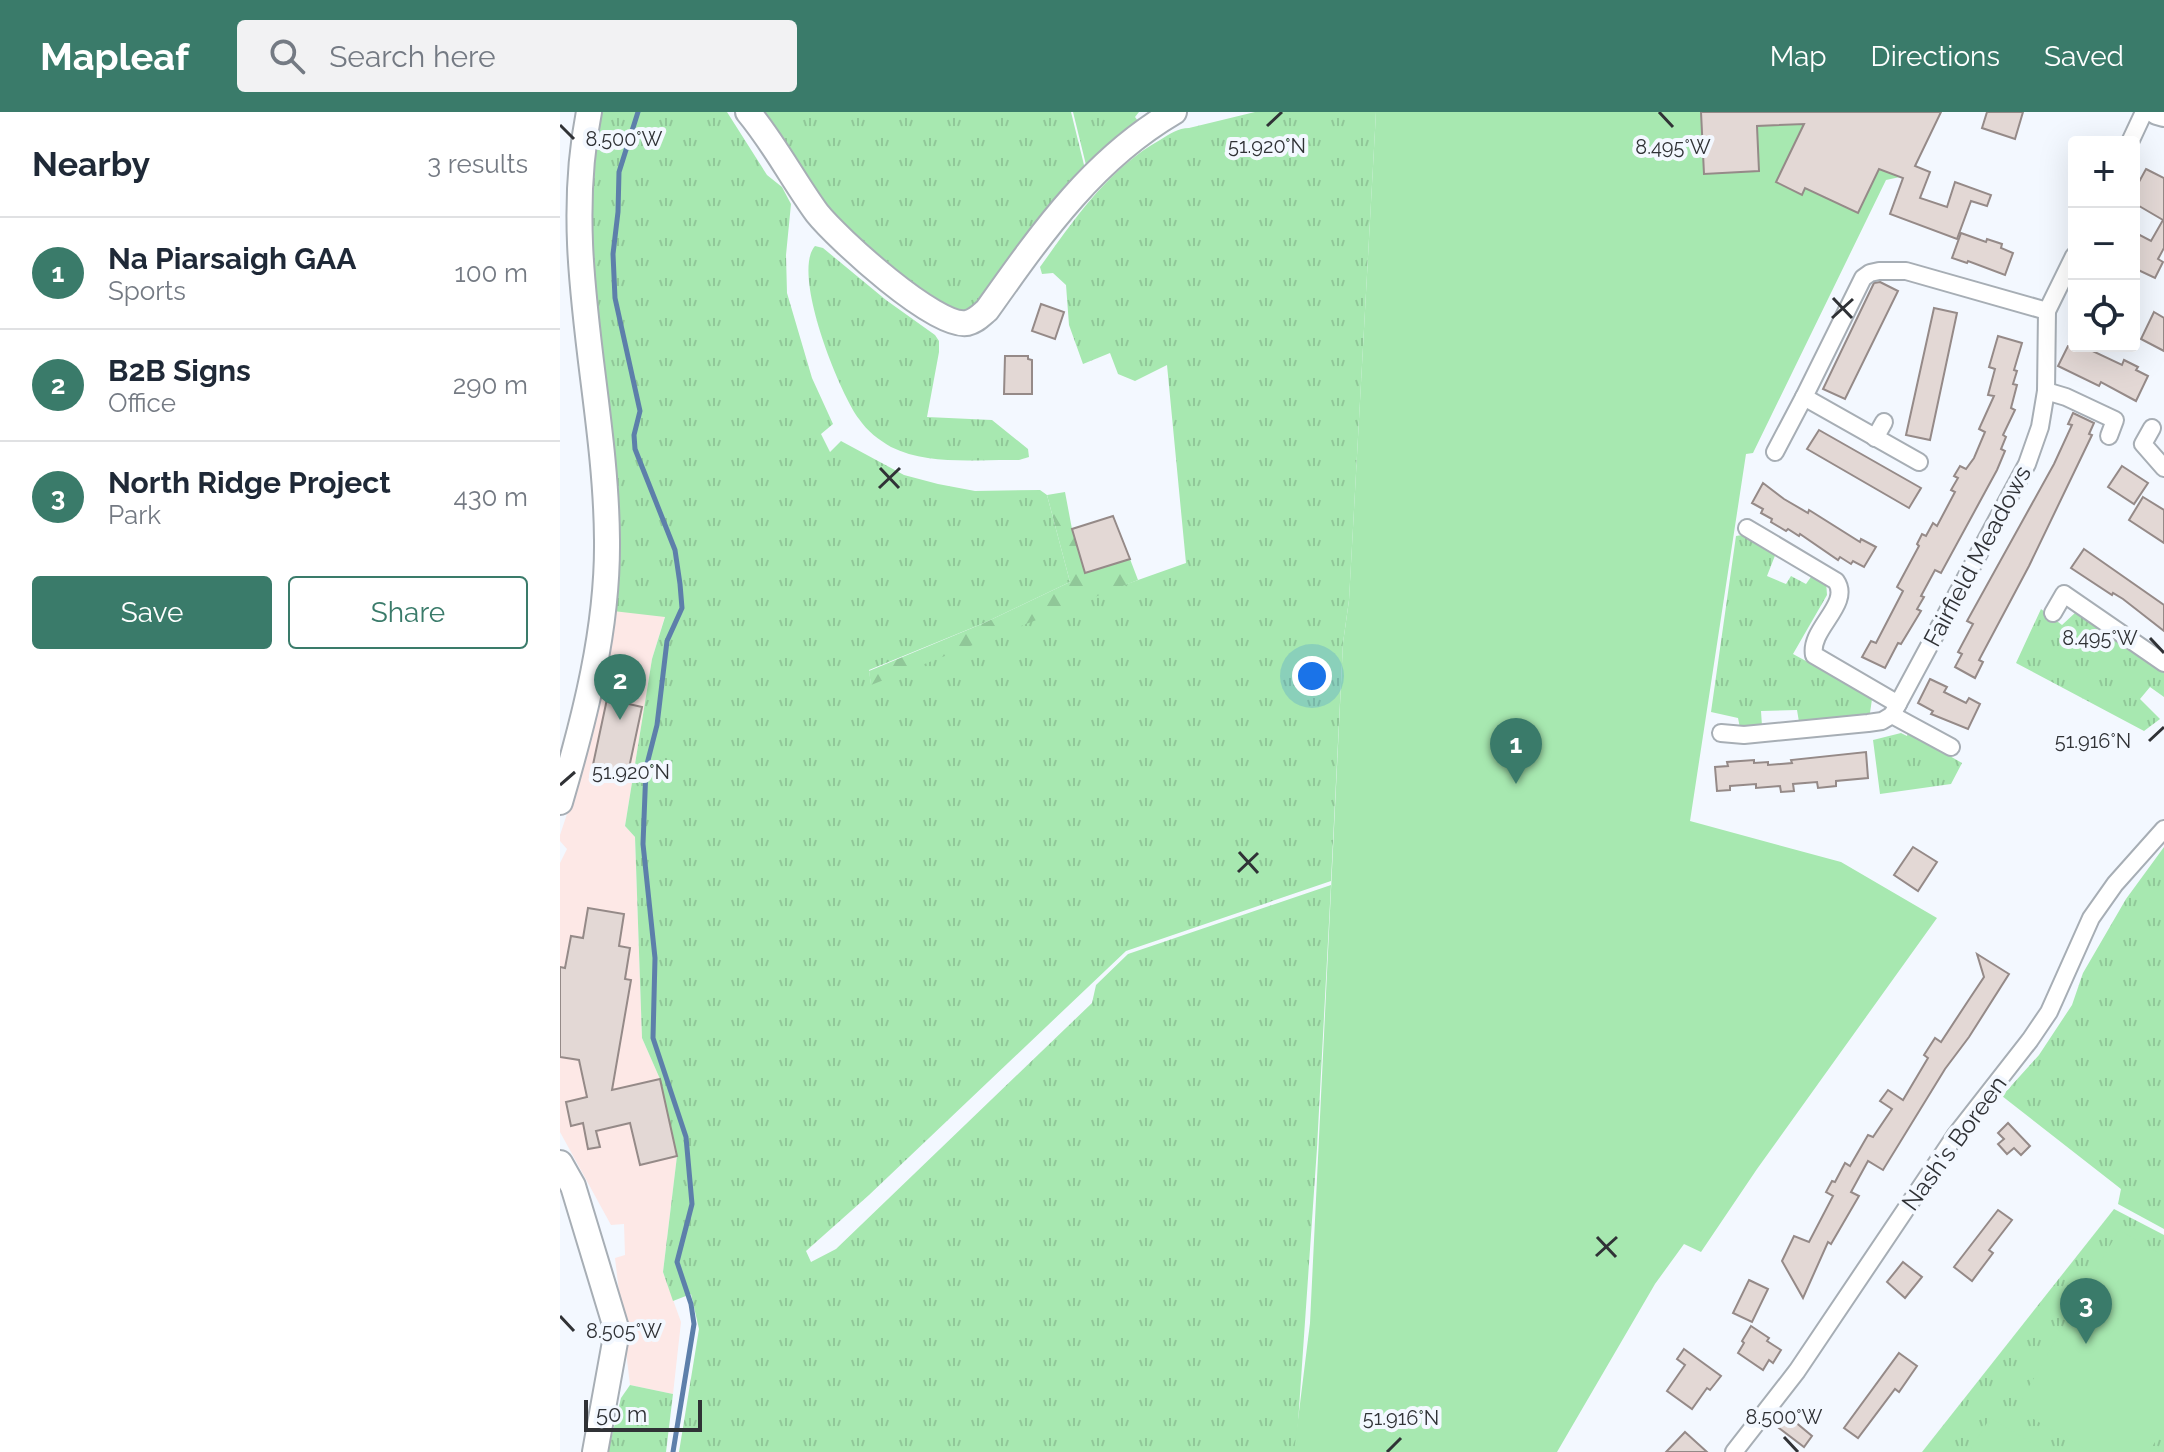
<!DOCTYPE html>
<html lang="en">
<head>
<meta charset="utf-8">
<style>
	:root { --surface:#fff; --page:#f2f2f3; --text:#1f2937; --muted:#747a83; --line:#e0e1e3; --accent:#3a7b6a }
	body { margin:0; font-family:Raleway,sans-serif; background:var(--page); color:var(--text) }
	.controls { position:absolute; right:24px; top:24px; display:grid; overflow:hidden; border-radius:8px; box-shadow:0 8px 32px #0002 }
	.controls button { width:72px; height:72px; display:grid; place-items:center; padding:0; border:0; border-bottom:2px solid var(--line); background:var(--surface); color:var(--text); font:40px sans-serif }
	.scale { position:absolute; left:24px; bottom:20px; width:118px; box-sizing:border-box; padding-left:8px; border:4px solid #303236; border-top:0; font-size:22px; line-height:28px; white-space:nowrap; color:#303236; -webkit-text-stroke:6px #f3f8ff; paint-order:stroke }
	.you { position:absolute; left:752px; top:564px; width:28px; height:28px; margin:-20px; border:6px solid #fff; border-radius:50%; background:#1a73e8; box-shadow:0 0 0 12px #1a73e833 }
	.badge { display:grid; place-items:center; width:52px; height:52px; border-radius:50%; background:var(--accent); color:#fff; font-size:26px; font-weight:700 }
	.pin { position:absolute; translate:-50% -66px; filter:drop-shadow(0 2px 4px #0008) }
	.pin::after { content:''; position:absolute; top:42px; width:28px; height:24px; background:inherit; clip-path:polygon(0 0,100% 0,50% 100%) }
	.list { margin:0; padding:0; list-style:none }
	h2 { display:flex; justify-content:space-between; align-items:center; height:104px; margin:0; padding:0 32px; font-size:34px }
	h2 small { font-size:26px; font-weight:400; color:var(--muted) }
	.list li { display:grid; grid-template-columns:52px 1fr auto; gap:24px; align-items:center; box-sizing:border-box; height:112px; padding:0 32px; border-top:2px solid var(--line) }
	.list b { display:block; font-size:30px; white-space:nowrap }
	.list p { margin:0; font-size:26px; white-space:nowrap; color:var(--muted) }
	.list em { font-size:26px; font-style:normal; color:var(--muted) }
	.actions { display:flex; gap:16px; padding:24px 32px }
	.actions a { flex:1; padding:18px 0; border:2px solid var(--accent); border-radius:8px; text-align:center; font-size:28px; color:var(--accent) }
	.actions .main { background:var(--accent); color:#fff }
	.icon { flex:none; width:44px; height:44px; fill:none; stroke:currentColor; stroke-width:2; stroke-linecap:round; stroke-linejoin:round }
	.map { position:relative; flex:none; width:1604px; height:1340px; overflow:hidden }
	header { display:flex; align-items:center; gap:48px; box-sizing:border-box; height:112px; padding:0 40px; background:var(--accent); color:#fff }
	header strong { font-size:38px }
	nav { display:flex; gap:44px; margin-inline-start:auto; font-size:28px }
	.search { width:560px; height:72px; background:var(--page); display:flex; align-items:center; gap:20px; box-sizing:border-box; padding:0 28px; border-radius:8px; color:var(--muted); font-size:30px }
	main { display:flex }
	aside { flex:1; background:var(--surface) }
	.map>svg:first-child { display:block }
	.industrial { fill:#fde8e6 }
	.grass { fill:url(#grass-tufts) }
	.forest { fill:url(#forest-firs) }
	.pitch { fill:#a7e8b0 }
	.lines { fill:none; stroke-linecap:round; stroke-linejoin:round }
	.stream { stroke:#5d7faa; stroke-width:5 }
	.building { fill:#e3d8d5; stroke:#958a88; stroke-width:2 }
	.street-casing { stroke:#a7aeb5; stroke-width:20 }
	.secondary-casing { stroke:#a7aeb5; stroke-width:28 }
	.street { stroke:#fff; stroke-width:16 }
	.secondary { stroke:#fff; stroke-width:24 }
	.ticks { fill:none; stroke:#303236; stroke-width:3 }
	.labels { text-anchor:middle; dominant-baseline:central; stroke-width:8; stroke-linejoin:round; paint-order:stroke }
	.street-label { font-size:24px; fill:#303236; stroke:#f3f8ff }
	.ticks-label { font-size:20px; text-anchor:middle; fill:#303236; stroke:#f3f8ff; stroke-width:8; stroke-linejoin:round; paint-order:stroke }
</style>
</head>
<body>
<header>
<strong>Mapleaf</strong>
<div class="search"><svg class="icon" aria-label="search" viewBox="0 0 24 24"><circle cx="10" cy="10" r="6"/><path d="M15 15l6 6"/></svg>Search here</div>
<nav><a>Map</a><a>Directions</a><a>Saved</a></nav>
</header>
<main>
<aside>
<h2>Nearby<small>3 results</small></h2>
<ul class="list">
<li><span class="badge">1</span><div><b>Na Piarsaigh GAA</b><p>Sports</p></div><em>100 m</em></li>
<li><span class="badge">2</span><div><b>B2B Signs</b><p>Office</p></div><em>290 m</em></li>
<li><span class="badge">3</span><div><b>North Ridge Project</b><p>Park</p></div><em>430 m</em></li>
</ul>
<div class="actions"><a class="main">Save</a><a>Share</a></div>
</aside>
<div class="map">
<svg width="1604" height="1340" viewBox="0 0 1604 1340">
	<defs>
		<pattern id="grass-tufts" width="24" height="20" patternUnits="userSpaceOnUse" patternTransform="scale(2)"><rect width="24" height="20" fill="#a7e8b0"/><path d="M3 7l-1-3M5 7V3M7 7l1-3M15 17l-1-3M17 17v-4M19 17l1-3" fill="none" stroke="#90c798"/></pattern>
		<pattern id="forest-firs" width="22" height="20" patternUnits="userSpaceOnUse" patternTransform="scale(2)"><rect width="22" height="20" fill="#a7e8b0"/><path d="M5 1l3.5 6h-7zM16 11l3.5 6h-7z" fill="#90c798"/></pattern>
	</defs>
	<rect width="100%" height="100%" fill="#f3f8ff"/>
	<path class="industrial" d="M 53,495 L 105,504 L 92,547 L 65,714 L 75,725 L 82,926 L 100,967 L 117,1044 L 103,1160 L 121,1210 L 113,1282 L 70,1273 L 55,1146 L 65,1143 L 64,1112 L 51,1113 L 0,1020 L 0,751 L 7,737 L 0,729 L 0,723 L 15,678 L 51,534 Z"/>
	<g class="grass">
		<path d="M 39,0 L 167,0 L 207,63 L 222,75 L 231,92 L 226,143 L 227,181 L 252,266 L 273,312 L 261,322 L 270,340 L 281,329 L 344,363 L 378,372 L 415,379 L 480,378 L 487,383 L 510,470 L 424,511 L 309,558 L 311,572 L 533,484 L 626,451 L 607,253 L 575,269 L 558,262 L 550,241 L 523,252 L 509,213 L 506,173 L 493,161 L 482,162 L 480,155 C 514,108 548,57 600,28 C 610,22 618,16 629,16 L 695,0 L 816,0 L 789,488 L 783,531 L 771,769 L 566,839 L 309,1083 L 246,1139 L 251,1150 L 276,1137 L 532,891 L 536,873 L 568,842 L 771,773 L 757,1036 L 736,1340 L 119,1340 L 139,1217 L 131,1182 L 113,1189 L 103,1160 L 117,1044 L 100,967 L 82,926 L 75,725 L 65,714 L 92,547 L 105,505 L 53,499 L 23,126 Z"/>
		<path d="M 204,0 L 511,0 L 525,57 L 418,194 L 405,202 L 397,202 L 353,175 L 272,107 L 202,4 Z"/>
		<path d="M 513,0 L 579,0 L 575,5 L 578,9 L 527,57 Z"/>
		<path d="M 255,134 L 263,136 L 326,188 L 375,223 L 379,229 L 379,240 L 367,305 L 432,308 L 468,337 L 469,345 L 459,348 C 418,347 369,354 331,335 C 319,328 307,319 299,307 C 279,280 231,161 255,134 Z"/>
		<path d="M 1182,423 L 1188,424 L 1216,441 L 1207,464 L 1226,472 L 1231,464 L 1246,472 L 1253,462 L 1266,469 L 1267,483 L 1233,542 L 1305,581 L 1312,587 L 1310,601 L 1304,604 L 1239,610 L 1237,598 L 1201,599 L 1202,614 L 1180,616 L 1178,606 L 1151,600 L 1176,424 Z"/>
		<path d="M 1481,497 L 1502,513 L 1516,500 L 1589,544 L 1604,560 L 1604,585 L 1590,575 L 1580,587 L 1600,607 L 1584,619 L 1456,551 Z"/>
		<path d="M 1348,620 L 1402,651 L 1391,672 L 1320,682 L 1313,628 L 1341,621 L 1347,624 Z"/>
		<path d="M 1604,735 L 1604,1117 L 1558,1092 L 1561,1077 L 1442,984 L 1479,943 L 1512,893 L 1523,861 L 1566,787 Z"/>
		<path d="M 1554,1097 L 1604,1123 L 1604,1340 L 1362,1340 Z"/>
		<path d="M 70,1273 L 113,1282 L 106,1340 L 48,1340 L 61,1286 Z"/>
	</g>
	<path class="forest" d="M 505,380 L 512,417 L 525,460 L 570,447 L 578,468 L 311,573 L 309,559 L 424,511 L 510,470 L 487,383 Z"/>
	<g class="pitch">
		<path d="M 816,0 L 1369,0 L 1340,65 L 1326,68 L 1193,341 L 1186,342 L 1130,709 L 1281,750 L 1377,806 L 1197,1057 L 1141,1140 L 1124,1132 L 1095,1172 L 997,1340 L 734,1340 L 750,1211 L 783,531 L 789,488 Z"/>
		<path d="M 1559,1118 L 1604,1144 L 1604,1315 L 1589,1340 L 1531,1340 L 1456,1297 Z"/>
		<path d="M 1430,1306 L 1487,1340 L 1409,1340 Z"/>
	</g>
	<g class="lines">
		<path class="stream" d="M 78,0 L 59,60 L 58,100 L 53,142 L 55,186 L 80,299 L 74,323 L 75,337 L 115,438 L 120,472 L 122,496 L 107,529 L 97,613 L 86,656 L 83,732 L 95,846 L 93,926 L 126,1025 L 132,1092 L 117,1150 L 131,1192 L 134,1212 L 113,1340"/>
	</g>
	<g class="building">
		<path d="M 1141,0 L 1381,0 L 1355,54 L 1370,60 L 1360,86 L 1387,95 L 1395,70 L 1431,83 L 1427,94 L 1411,89 L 1397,127 L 1330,102 L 1343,66 L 1319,57 L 1298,101 L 1245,76 L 1242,83 L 1216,70 L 1244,12 L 1197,14 L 1199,59 L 1144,62 Z"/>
		<path d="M 1427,0 L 1463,0 L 1455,27 L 1422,16 Z"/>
		<path d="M 1586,57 L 1604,66 L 1604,136 L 1598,147 L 1603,150 L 1595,166 L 1574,156 L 1574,120 L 1591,129 L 1603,108 L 1574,91 L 1574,79 Z"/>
		<path d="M 1401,121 L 1426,130 L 1427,127 L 1442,132 L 1441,136 L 1453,141 L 1445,163 L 1408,149 L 1407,151 L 1392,146 Z"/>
		<path d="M 1320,170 L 1338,179 L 1285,287 L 1263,277 L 1314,171 Z"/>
		<path d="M 481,192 L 504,200 L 495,227 L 472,219 Z"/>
		<path d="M 1374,196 L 1397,201 L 1370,328 L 1346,323 Z"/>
		<path d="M 1594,200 L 1604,206 L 1604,239 L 1581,227 Z"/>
		<path d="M 1438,224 L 1462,231 L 1454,258 L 1457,259 L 1453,272 L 1457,273 L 1451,296 L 1455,298 L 1443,323 L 1446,325 L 1441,337 L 1445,339 L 1437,358 L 1381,461 L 1375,458 L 1361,484 L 1364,485 L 1357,497 L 1361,499 L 1341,532 L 1338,531 L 1325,556 L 1302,545 L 1311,529 L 1316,531 L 1343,479 L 1337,475 L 1359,434 L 1357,432 L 1362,422 L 1366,424 L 1373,411 L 1377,414 L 1395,380 L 1391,378 L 1398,366 L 1394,364 L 1400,354 L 1406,357 L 1414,346 L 1425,320 L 1419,317 L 1434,284 L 1428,283 L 1435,257 L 1429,255 Z"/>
		<path d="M 1508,234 L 1522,234 L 1562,253 L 1564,248 L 1578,255 L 1576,258 L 1588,264 L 1576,289 L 1541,270 L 1539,274 L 1498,254 Z"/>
		<path d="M 445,244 L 468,244 L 468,247 L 472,248 L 472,282 L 444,282 Z"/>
		<path d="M 1513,301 L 1534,311 L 1529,322 L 1532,323 L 1469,454 L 1419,548 L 1423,550 L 1415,566 L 1395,555 L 1402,542 L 1398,540 L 1413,512 L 1407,509 L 1494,352 L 1512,313 L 1508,312 Z"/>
		<path d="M 1259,318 L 1361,376 L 1349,396 L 1247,337 Z"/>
		<path d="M 1562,354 L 1588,371 L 1574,392 L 1548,375 Z"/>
		<path d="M 1203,371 L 1224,387 L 1248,401 L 1249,398 L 1300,430 L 1301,427 L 1316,435 L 1304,455 L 1293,449 L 1291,452 L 1280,445 L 1278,448 L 1240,422 L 1239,424 L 1228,417 L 1226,419 L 1211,410 L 1212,407 L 1201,401 L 1203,397 L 1192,391 Z"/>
		<path d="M 1583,385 L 1604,398 L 1604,431 L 1569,408 Z"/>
		<path d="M 553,404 L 570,447 L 525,461 L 512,417 Z"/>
		<path d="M 1524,437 L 1604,493 L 1604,519 L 1563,487 L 1553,481 L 1552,483 L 1511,456 Z"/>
		<path d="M 1370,567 L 1387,575 L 1384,580 L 1406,591 L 1409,586 L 1420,592 L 1408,617 L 1371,602 L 1373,599 L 1358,591 Z"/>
		<path d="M 47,587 L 82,595 L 66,670 L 31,662 Z"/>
		<path d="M 1306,640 L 1308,666 L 1276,669 L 1276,674 L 1258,676 L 1257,670 L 1233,672 L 1234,679 L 1221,680 L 1220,674 L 1196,676 L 1196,672 L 1170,674 L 1170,678 L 1157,679 L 1155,655 L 1168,654 L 1167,650 L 1194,648 L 1194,651 L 1208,650 L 1208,653 L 1232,651 L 1231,648 Z"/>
		<path d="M 1353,735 L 1377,750 L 1358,779 L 1334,763 Z"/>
		<path d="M 28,796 L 64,802 L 59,834 L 70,836 L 65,867 L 71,868 L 52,978 L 100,967 L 117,1044 L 80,1053 L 70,1011 L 36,1019 L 40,1035 L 28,1037 L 23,1011 L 11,1014 L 6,990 L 27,985 L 19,948 L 0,945 L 0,855 L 5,856 L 11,824 L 23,826 Z"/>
		<path d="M 1417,842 L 1449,862 L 1409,925 L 1385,957 L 1323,1058 L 1308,1049 L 1291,1080 L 1299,1084 L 1271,1132 L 1268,1130 L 1243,1186 L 1222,1149 L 1234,1124 L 1249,1130 L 1273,1084 L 1266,1080 L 1272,1069 L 1275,1070 L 1285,1051 L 1290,1054 L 1308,1023 L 1313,1025 L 1332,997 L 1320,989 L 1328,978 L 1343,988 L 1368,946 L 1364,943 L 1375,926 L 1381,930 L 1410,886 L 1424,865 Z"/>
		<path d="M 1448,1011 L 1470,1034 L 1461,1043 L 1454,1036 L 1447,1042 L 1438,1032 L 1444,1027 L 1438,1021 Z"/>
		<path d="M 1438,1098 L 1452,1108 L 1429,1138 L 1433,1141 L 1412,1169 L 1394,1155 Z"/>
		<path d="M 1343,1150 L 1362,1165 L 1345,1186 L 1327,1170 Z"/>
		<path d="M 1189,1168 L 1208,1177 L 1192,1210 L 1173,1201 Z"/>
		<path d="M 1191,1214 L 1209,1226 L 1207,1229 L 1221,1238 L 1213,1251 L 1209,1248 L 1203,1258 L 1178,1241 L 1184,1231 L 1182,1229 Z"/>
		<path d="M 1124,1237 L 1161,1264 L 1150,1278 L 1147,1276 L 1132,1297 L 1107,1279 L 1125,1253 L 1117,1247 Z"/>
		<path d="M 1339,1241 L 1357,1254 L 1339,1280 L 1335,1277 L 1298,1326 L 1284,1316 Z"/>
		<path d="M 1228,1304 L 1252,1324 L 1244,1335 L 1219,1316 Z"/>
		<path d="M 1125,1320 L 1147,1340 L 1106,1340 Z"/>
	</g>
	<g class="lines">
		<defs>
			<g id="street">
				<path d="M 1570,30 L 1584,0"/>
				<path d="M 1486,279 L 1506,285 L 1555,308 L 1549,324"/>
				<path d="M 1592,316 L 1583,332 L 1604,356"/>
				<path d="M 1315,326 L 1324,310"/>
				<path d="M 1215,340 L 1244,285"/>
				<path d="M 1359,350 L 1244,285 L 1303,166 L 1310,161 L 1319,159 L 1346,159 L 1487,199"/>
				<path d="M 1187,416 L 1276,469 C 1292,492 1249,517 1254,543 L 1338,592"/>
				<path d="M 1493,501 L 1504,482 L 1604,551"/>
				<path d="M 1332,603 L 1467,352 L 1480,315 L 1486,279 L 1487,199 L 1514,144"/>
				<path d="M 1161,621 L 1184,623 L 1308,611 L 1322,609 L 1332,603 L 1391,635"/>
				<path d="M 1174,1340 L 1237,1259 L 1395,1024 L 1470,928 L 1489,900 L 1531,806 L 1555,772 L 1604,717"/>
			</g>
			<g id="secondary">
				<path d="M 188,0 C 214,31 233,68 257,101 C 277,126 376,217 407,211 C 416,209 421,203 427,198 C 481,122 532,48 614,0"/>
				<path d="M 1597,0 L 1604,2"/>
				<path d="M 0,690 C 25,605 48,516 47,428 C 46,284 0,144 29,0"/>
				<path d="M 0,1051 L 13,1074 L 57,1219 L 35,1340"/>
			</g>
		</defs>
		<use href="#street" class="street-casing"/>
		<use href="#secondary" class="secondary-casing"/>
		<use href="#street" class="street"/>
		<use href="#secondary" class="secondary"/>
	</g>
	<path class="ticks" d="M 1099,0 L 1113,15M 0,13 L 14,27M 707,14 L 722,0M 1273,186 L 1292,206M 1272,206 L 1293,187M 320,356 L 339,376M 319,376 L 340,356M 1590,526 L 1604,541M 1589,629 L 1604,615M 0,673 L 15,660M 679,740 L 698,761M 678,760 L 698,741M 1037,1125 L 1056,1145M 1036,1144 L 1057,1125M 0,1204 L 14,1219M 1224,1325 L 1238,1340M 827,1340 L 841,1326"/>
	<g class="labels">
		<g class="street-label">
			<text transform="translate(1417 444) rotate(-62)">Fairfield Meadows</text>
			<text transform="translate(1394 1031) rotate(-54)">Nash's Boreen</text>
		</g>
	</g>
	<g class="ticks-label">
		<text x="64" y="34">8.500°W</text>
		<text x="707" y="41">51.920°N</text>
		<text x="1113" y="42">8.495°W</text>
		<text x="1540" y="533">8.495°W</text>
		<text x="1533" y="636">51.916°N</text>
		<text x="71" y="667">51.920°N</text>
		<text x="64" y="1226">8.505°W</text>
		<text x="1224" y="1312">8.500°W</text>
		<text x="841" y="1313">51.916°N</text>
	</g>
</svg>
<div class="controls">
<button>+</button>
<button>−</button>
<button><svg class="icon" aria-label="locate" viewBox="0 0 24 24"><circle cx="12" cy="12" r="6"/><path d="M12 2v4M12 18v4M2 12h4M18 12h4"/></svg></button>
</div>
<div class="scale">50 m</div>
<div class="you"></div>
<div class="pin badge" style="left:956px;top:672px">1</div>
<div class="pin badge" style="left:60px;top:608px">2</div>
<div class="pin badge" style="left:1526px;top:1232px">3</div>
</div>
</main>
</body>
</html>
